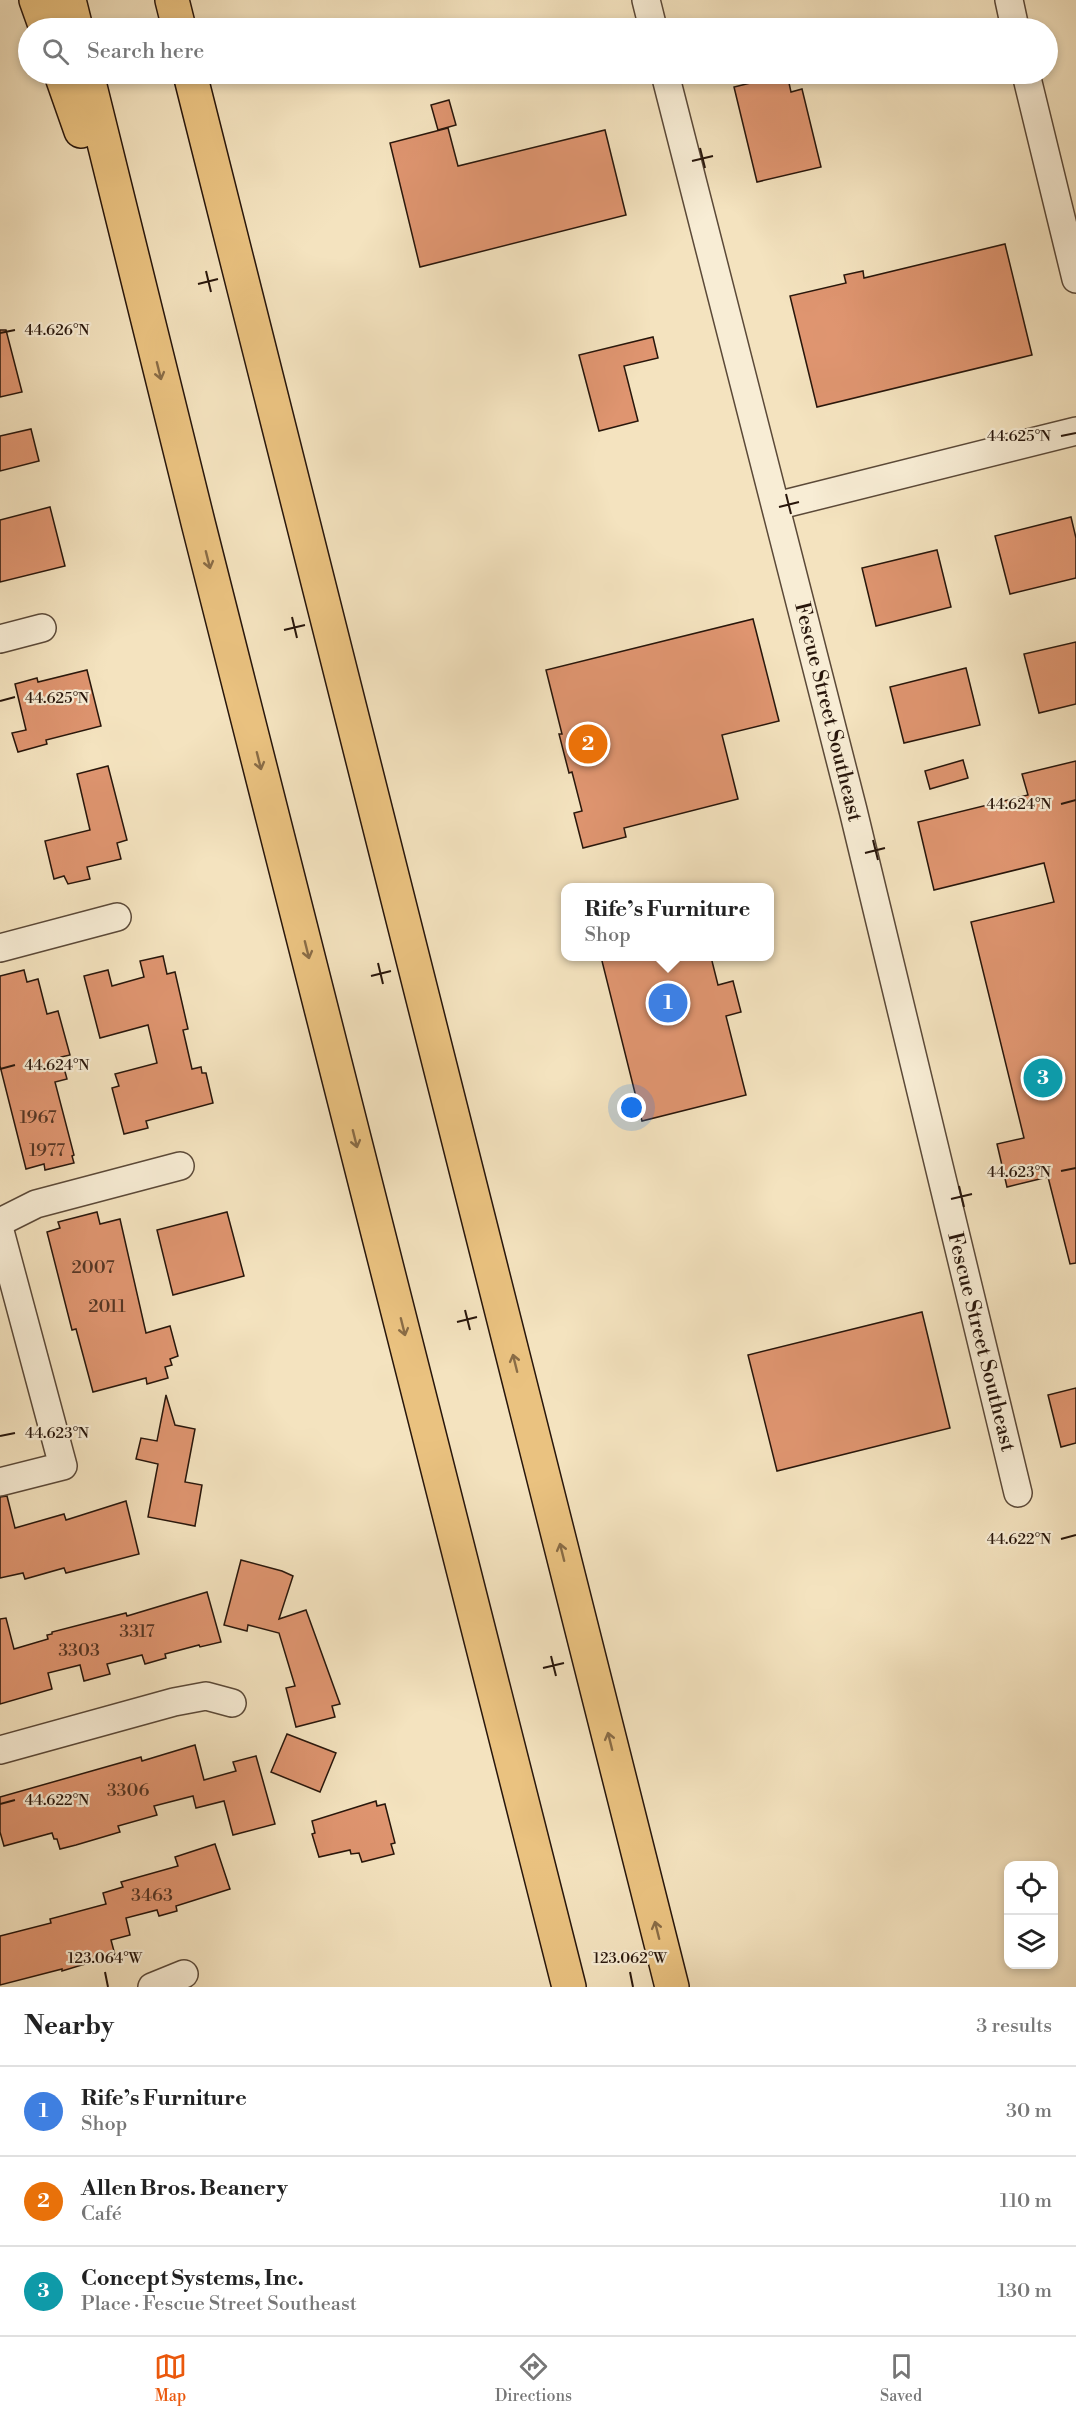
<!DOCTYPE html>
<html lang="en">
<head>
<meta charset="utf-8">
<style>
	:root { --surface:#fff; --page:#f6f6f6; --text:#222; --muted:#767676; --line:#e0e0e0; --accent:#ea580c }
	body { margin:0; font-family:"Libre Bodoni",serif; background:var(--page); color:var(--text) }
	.controls { position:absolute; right:18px; bottom:18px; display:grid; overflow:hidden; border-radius:12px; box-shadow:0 3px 9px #0003 }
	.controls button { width:54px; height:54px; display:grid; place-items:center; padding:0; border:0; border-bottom:2px solid var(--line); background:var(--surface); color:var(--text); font:30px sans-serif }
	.you { position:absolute; left:632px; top:1108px; width:21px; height:21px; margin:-15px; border:4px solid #fff; border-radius:50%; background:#1a73e8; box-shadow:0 0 0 9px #1a73e833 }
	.badge { display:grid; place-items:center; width:39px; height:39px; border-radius:50%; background:var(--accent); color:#fff; font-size:20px; font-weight:700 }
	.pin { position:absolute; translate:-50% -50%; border:3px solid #fff; box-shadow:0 2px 6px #0006 }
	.popup { position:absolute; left:561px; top:883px; width:213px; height:78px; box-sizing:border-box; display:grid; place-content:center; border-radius:12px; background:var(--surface); filter:drop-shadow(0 2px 4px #0005); font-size:20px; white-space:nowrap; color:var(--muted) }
	.popup b { font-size:22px; color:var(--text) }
	.popup::after { content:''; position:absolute; left:50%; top:100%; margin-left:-12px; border:12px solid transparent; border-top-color:var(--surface) }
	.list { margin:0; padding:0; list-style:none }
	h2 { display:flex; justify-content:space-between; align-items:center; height:78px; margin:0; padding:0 24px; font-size:26px }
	h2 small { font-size:20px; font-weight:400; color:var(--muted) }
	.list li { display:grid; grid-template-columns:39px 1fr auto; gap:18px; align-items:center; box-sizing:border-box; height:90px; padding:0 24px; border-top:2px solid var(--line) }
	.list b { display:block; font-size:22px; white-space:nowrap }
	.list p { margin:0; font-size:20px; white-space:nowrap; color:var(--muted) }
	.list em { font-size:20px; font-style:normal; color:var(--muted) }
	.icon { flex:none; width:33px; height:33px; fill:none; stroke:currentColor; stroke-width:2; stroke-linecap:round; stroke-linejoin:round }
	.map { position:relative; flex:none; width:1076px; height:1987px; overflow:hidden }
	.search { position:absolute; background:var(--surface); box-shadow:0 3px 9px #0003; left:18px; right:18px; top:18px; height:66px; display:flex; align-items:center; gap:15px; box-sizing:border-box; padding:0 21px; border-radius:33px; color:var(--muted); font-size:22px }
	.sheet { height:348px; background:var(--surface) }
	nav { display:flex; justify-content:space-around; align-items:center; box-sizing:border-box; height:84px; border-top:2px solid var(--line); background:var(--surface); font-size:16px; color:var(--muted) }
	nav a { display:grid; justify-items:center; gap:3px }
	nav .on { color:var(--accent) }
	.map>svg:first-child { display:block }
	.building { fill:#df9570; stroke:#28160b; stroke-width:1.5 }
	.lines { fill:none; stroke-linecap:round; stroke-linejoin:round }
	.minor-casing { stroke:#5b4938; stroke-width:30 }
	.highway-casing { stroke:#28160b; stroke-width:36 }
	.minor { stroke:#f8edd5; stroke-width:27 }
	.highway { stroke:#eac280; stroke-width:33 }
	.oneway { stroke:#896c46 }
	.ticks { fill:none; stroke:#28160b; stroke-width:2 }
	.labels { text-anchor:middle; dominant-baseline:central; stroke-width:4.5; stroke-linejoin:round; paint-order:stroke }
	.number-label { font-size:18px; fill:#563624 }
	.street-label { font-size:21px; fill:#28160b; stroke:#f8edd5 }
	.ticks-label { font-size:15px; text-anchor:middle; fill:#28160b; stroke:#f8edd5; stroke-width:4.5; stroke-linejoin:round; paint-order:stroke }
</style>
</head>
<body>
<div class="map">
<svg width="1076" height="1987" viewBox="0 0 1076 1987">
	<rect width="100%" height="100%" fill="#f4e3bf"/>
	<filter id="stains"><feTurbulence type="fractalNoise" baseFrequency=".00333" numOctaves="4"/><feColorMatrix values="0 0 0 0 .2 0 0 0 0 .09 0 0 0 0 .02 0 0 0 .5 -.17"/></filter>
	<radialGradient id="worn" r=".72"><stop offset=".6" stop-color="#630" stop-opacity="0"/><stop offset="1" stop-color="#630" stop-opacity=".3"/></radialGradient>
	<g class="building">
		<path d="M 787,74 L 791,92 L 802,89 L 821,167 L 757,182 L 734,87 Z"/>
		<path d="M 449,100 L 456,125 L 438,130 L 431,105 Z"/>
		<path d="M 448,128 L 458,166 L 605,130 L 626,215 L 420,267 L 390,143 Z"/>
		<path d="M 1005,244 L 1032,355 L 817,407 L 790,296 L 846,283 L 844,275 L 863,271 L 864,278 Z"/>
		<path d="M 0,330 L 6,330 L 22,392 L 0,397 Z"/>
		<path d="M 653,337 L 658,358 L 624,366 L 638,421 L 599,431 L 579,355 Z"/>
		<path d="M 31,429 L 39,461 L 0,471 L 0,436 Z"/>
		<path d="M 50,507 L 65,566 L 0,582 L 0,520 Z"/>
		<path d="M 1071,517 L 1076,538 L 1076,578 L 1010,594 L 995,536 Z"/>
		<path d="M 937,550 L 951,607 L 876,626 L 862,568 Z"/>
		<path d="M 753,619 L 779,721 L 722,735 L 738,799 L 624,828 L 626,837 L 583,848 L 574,813 L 582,811 L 572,772 L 569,773 L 559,734 L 562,734 L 546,670 Z"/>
		<path d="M 1076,642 L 1076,704 L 1039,713 L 1024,654 Z"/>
		<path d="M 966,668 L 980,725 L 904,743 L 890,687 Z"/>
		<path d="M 87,670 L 101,726 L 46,740 L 47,744 L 18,752 L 12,733 L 26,730 L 15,684 L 37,678 L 38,682 Z"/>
		<path d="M 963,760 L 968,778 L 930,789 L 925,771 Z"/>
		<path d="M 1076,761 L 1076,1263 L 1070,1264 L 1048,1177 L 1007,1187 L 997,1144 L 1024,1138 L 971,922 L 1054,902 L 1044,863 L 934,890 L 918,822 L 1028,795 L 1022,774 Z"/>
		<path d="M 108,766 L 127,840 L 117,843 L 121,859 L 87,867 L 90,879 L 68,884 L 64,876 L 54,879 L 45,841 L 90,830 L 77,774 Z"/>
		<path d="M 163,956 L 167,974 L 175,972 L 188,1029 L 183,1030 L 192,1069 L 201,1067 L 202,1073 L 206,1073 L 213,1103 L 146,1121 L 148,1128 L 124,1134 L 112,1088 L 119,1086 L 115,1074 L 157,1063 L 148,1025 L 100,1038 L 84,976 L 108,970 L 112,986 L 144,977 L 140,961 Z"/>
		<path d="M 601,957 L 711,957 L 718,985 L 733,981 L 741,1012 L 726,1016 L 746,1095 L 642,1121 Z"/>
		<path d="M 24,970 L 27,982 L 38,979 L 47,1014 L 58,1011 L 70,1055 L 61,1057 L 67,1079 L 55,1082 L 74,1155 L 72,1156 L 74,1163 L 45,1170 L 44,1164 L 26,1169 L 0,1066 L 0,976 Z"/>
		<path d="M 97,1212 L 100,1224 L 120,1219 L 146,1333 L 170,1326 L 178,1356 L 170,1359 L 172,1365 L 165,1367 L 168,1378 L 147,1384 L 146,1378 L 93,1392 L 76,1329 L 72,1330 L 47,1232 L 60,1228 L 58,1222 Z"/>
		<path d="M 227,1212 L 244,1276 L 173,1295 L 157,1230 Z"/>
		<path d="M 922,1312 L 950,1428 L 777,1471 L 748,1355 Z"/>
		<path d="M 1076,1388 L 1076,1443 L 1061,1447 L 1048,1395 Z"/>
		<path d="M 166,1395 L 175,1425 L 195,1429 L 185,1482 L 202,1485 L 195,1526 L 148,1517 L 158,1464 L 136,1459 L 141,1438 L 157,1441 Z"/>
		<path d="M 7,1496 L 15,1528 L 64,1514 L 66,1520 L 126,1501 L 139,1554 L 66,1573 L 64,1568 L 25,1579 L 23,1573 L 0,1578 L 0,1497 Z"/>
		<path d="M 241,1560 L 282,1571 L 293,1576 L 279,1619 L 306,1610 L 340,1704 L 332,1706 L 335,1717 L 296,1727 L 286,1688 L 295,1686 L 279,1633 L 248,1625 L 247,1631 L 224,1625 Z"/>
		<path d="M 207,1592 L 221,1642 L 200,1647 L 199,1645 L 165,1654 L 166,1658 L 145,1664 L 142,1655 L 107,1664 L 110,1674 L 84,1681 L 80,1665 L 48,1673 L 52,1689 L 0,1704 L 0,1619 L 6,1618 L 14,1649 L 48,1639 L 47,1635 L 52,1634 L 52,1632 L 126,1613 L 127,1616 Z"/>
		<path d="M 287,1734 L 336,1753 L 320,1792 L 271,1772 Z"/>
		<path d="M 195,1745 L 204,1780 L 236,1771 L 233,1762 L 256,1756 L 275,1824 L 233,1835 L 224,1801 L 196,1808 L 193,1796 L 154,1806 L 157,1815 L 118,1826 L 120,1832 L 76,1845 L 60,1849 L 57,1839 L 54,1839 L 52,1833 L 4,1846 L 0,1832 L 0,1797 L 141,1757 L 142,1761 Z"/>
		<path d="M 376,1801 L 377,1806 L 385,1804 L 395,1843 L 391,1844 L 394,1854 L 362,1862 L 359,1853 L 351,1854 L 350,1850 L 319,1857 L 312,1834 L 315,1833 L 312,1821 Z"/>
		<path d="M 215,1844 L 230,1889 L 176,1906 L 177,1911 L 159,1916 L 157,1910 L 126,1918 L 130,1935 L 111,1940 L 115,1955 L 62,1971 L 62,1969 L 0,1985 L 0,1936 L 51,1923 L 50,1919 L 106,1904 L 103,1893 L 123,1887 L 121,1882 L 178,1866 L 175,1857 Z"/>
	</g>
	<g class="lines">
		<defs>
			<g id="minor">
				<path d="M 646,0 L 653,28"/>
				<path d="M 1009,0 L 1015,28"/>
				<path d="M 665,74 L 853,810 L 1018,1493"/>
				<path d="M 1026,74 L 1076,279"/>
				<path d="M 776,506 L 1076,431"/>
				<path d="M 0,639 L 42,628"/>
				<path d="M 0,948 L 117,917"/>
				<path d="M 0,1222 L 36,1204 L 180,1166"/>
				<path d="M 0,1231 L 63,1466 L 0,1482"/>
				<path d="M 0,1750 L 174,1702 L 206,1696 L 232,1703"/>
				<path d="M 152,1987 L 184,1974"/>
			</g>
			<g id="highway">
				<path d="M 36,0 L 46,28"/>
				<path d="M 69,0 L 76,28"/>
				<path d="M 172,0 L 179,28"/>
				<path d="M 61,74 L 81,131"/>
				<path d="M 87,74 C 242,713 412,1348 569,1987"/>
				<path d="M 190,74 L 672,1987"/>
			</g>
		</defs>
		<use href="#minor" class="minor-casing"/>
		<use href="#highway" class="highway-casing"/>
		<use href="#minor" class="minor"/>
		<use href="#highway" class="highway"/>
	</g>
	<defs><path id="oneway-shaft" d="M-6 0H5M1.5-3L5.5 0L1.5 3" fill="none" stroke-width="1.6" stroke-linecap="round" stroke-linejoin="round" transform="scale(1.5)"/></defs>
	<g class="oneway">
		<use href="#oneway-shaft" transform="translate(159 371) rotate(76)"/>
		<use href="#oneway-shaft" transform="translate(208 560) rotate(76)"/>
		<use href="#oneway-shaft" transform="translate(259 761) rotate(76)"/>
		<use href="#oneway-shaft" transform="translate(307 950) rotate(76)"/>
		<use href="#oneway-shaft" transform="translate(355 1139) rotate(76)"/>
		<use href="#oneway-shaft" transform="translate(403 1327) rotate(76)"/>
		<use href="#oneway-shaft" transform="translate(515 1363) rotate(-104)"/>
		<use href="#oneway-shaft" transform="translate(562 1552) rotate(-104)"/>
		<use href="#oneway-shaft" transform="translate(610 1741) rotate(-104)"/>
		<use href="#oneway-shaft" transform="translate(657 1930) rotate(-104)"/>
	</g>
	<path class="ticks" d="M 700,148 L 705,168M 692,161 L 713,156M 206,271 L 211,292M 198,284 L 218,279M 0,333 L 15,330M 1061,436 L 1076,433M 786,494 L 791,514M 779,507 L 799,502M 292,617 L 297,638M 284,630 L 305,625M 0,701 L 15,697M 1061,804 L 1076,800M 873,840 L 878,860M 865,853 L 885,848M 378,963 L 383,984M 371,976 L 391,971M 0,1069 L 15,1065M 1061,1171 L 1076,1168M 959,1186 L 964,1207M 951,1199 L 972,1194M 465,1310 L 470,1330M 457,1322 L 477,1317M 0,1436 L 15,1433M 1061,1539 L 1076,1535M 551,1656 L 556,1676M 543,1668 L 564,1663M 0,1804 L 15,1800M 105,1972 L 108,1987M 630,1972 L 633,1987"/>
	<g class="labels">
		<g class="number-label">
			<text x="38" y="1117">1967</text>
			<text x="47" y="1150">1977</text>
			<text x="93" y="1267">2007</text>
			<text x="107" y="1306">2011</text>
			<text x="137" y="1631">3317</text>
			<text x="79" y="1650">3303</text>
			<text x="128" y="1790">3306</text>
			<text x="152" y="1895">3463</text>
		</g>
		<g class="street-label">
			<text transform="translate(828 712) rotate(76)">Fescue Street Southeast</text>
			<text transform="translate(981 1342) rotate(76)">Fescue Street Southeast</text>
		</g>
	</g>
	<g class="ticks-label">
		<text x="57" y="335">44.626°N</text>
		<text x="1019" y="441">44.625°N</text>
		<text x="57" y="703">44.625°N</text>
		<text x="1019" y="809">44.624°N</text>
		<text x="57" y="1070">44.624°N</text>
		<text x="1019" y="1177">44.623°N</text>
		<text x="57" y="1438">44.623°N</text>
		<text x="1019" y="1544">44.622°N</text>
		<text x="57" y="1805">44.622°N</text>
		<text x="105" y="1963">123.064°W</text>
		<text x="630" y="1963">123.062°W</text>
	</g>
	<rect width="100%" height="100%" filter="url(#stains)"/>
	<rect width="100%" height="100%" fill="url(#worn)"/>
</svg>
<div class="controls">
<button><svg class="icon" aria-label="locate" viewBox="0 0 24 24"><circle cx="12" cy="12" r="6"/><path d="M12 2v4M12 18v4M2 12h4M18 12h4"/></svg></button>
<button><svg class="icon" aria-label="layers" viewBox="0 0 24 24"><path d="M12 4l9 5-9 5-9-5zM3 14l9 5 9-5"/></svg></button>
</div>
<div class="you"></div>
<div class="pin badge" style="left:668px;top:1003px;background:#3f7fe0">1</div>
<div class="popup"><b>Rife’s Furniture</b>Shop</div>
<div class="pin badge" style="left:588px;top:744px;background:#e8710a">2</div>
<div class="pin badge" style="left:1043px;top:1078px;background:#0f9aa8">3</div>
<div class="search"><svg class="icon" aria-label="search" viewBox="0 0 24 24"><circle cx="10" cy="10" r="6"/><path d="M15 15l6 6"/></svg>Search here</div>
</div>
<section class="sheet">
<h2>Nearby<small>3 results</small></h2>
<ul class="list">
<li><span class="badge" style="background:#3f7fe0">1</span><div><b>Rife’s Furniture</b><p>Shop</p></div><em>30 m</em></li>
<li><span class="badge" style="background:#e8710a">2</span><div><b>Allen Bros. Beanery</b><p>Café</p></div><em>110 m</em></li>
<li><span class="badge" style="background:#0f9aa8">3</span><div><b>Concept Systems, Inc.</b><p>Place · Fescue Street Southeast</p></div><em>130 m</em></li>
</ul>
</section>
<nav>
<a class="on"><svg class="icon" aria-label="map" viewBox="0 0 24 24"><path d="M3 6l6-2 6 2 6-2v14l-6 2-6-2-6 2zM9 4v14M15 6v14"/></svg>Map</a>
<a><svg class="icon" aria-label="directions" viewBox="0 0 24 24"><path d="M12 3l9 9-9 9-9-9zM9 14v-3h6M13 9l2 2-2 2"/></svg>Directions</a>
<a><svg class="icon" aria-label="saved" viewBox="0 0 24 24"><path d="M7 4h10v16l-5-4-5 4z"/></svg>Saved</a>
</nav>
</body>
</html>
